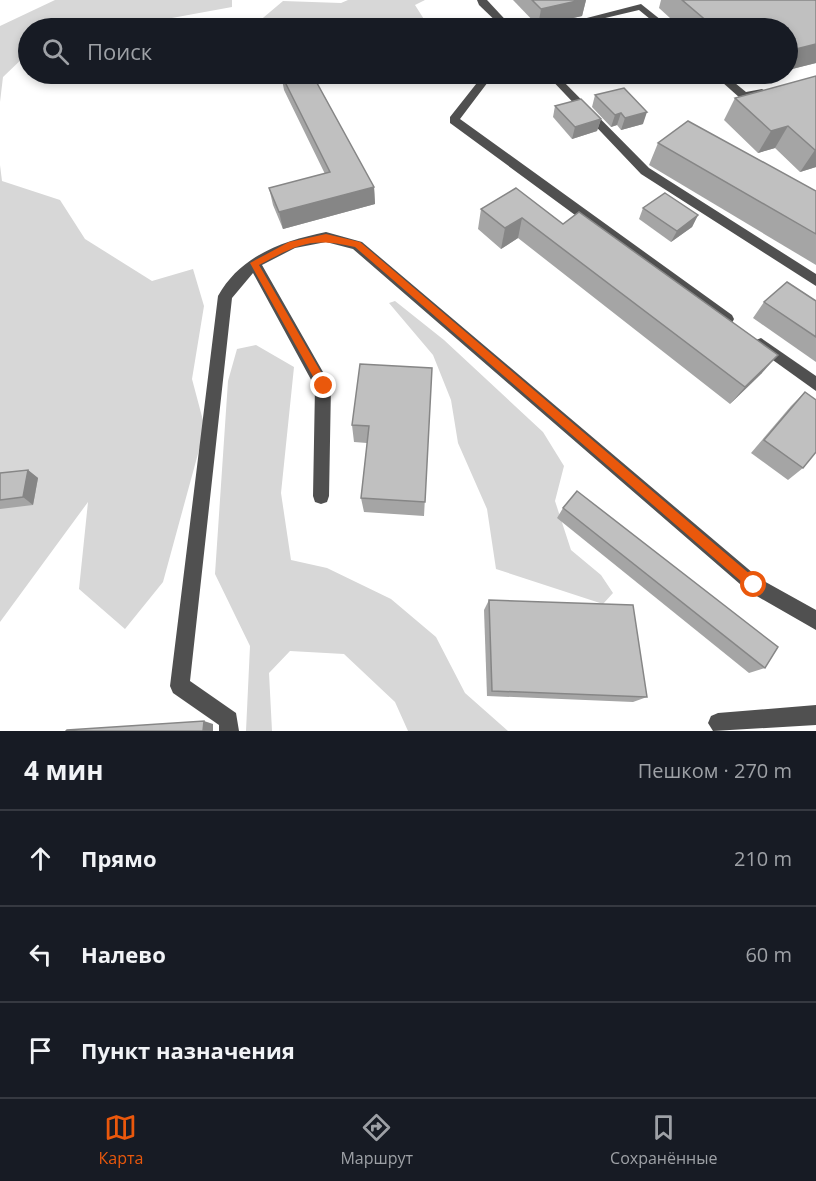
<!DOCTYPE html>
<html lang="ru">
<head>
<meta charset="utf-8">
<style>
	:root { --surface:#171b24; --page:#242831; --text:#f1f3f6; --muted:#9ea1a6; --line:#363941; --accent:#ea580c }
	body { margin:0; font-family:"Open Sans",sans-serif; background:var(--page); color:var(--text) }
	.stop { position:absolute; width:18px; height:18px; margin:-14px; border:4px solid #ea580c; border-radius:50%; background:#fff }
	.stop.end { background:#ea580c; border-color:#fff; box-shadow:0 2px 6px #0008 }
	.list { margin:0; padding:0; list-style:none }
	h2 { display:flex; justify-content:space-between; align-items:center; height:78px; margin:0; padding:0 24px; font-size:26px }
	h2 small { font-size:20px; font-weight:400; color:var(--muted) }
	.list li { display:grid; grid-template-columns:39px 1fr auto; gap:18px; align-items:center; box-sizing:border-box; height:96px; padding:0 24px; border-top:2px solid var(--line) }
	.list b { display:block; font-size:22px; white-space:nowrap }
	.list em { font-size:20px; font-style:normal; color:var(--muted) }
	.icon { flex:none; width:33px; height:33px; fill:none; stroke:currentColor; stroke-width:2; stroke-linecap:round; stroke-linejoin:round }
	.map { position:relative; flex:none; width:816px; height:731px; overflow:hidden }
	.search { position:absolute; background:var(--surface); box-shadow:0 3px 9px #0003; left:18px; right:18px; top:18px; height:66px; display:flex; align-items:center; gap:15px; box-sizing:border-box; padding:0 21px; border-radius:33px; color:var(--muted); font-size:22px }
	.sheet { height:366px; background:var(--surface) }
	nav { display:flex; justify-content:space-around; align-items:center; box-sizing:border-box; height:84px; border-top:2px solid var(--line); background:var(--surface); font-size:16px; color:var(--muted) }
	nav a { display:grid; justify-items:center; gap:3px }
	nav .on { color:var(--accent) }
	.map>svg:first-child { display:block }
	.green { fill:#d7d7d7 }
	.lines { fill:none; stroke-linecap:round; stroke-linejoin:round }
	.minor { fill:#505050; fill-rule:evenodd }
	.wall { fill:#a5a5a5 }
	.shaded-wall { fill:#868686 }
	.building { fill:#c0c0c0; stroke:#868686; stroke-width:1.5 }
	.route { fill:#ea580c }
</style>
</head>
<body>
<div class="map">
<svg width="816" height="731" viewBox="0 0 816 731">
	<rect width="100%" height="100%" fill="#fff"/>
	<g class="green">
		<path d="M 55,0 L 232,0 L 232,7 L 117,28 L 28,28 L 28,53 L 3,77 L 0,102 L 0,26 Z"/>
		<path d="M 348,0 L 425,0 L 415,5 L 427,24 L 459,28 L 175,28 L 171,24 L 251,28 L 283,1 L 341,3 Z"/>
		<path d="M 0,165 L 2,181 L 60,200 L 85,239 L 152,281 L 193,269 L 204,306 L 192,379 L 205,428 L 163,582 L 125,629 L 79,589 L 88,502 L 0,622 Z"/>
		<path d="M 395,301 L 444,340 L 543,432 L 564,466 L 555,501 L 571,550 L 601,575 L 613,593 L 603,604 L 496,569 L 487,509 L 458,443 L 451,400 L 433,355 L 389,303 Z"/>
		<path d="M 256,345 L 294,367 L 281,493 L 291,560 L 327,568 L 391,599 L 436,637 L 465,693 L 508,731 L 408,731 L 395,702 L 344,654 L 290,651 L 269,673 L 272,731 L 246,731 L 250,646 L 215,574 L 228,381 L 237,349 Z"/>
	</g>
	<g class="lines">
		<g class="minor">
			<path d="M 477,0 L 487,0 L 513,28 L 503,28 L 479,5 Z"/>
			<path d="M 641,4 L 671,28 L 661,28 L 639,10 L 563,28 L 548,28 Z"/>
			<path d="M 484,74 L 494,74 L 460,119 L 732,315 L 734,319 L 732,323 L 722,323 L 450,123 L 450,117 Z"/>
			<path d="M 546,74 L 556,74 L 649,168 L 816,274 L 816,286 L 641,174 Z"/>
			<path d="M 713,74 L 724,74 L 746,92 L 762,89 L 767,92 L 762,95 L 740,98 Z"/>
			<path d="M 326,232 L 362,242 L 760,579 L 816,610 L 816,630 L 748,591 L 353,249 L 326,242 L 295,248 L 262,265 L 331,386 L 329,496 L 327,502 L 321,504 L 315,502 L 313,496 L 315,387 L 253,273 L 232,298 L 190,681 L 236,713 L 239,731 L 219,731 L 219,725 L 173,693 L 170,686 L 218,296 C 241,255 283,241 326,232 Z"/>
			<path d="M 761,338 L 816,376 L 816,391 L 756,348 L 754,344 L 756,340 Z"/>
			<path d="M 816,705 L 816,725 L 713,731 L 708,723 L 711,716 L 718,713 Z"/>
		</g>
	</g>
	<g class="wall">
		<path d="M 513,0 L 586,0 L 582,16 L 538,26 Z"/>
		<path d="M 661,0 L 815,0 L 816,1 L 816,63 L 788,70 L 788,28 L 681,28 L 659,8 Z"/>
		<path d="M 281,74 L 374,187 L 375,204 L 283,229 L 273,205 L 269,188 L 325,174 L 284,90 Z"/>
		<path d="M 731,74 L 774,74 L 741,82 Z"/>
		<path d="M 816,76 L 816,167 L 800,172 L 775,148 L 758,153 L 724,120 L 735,98 Z"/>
		<path d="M 595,95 L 643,124 L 621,130 L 617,125 L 611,127 L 592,107 Z"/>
		<path d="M 555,106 L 601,119 L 597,131 L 572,139 L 553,117 Z"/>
		<path d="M 658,143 L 816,191 L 816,265 L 649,165 Z"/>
		<path d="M 643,208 L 698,215 L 692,227 L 671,242 L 639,219 Z"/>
		<path d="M 481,209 L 563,224 L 762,373 L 730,404 L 518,238 L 501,249 L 478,229 Z"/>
		<path d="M 816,301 L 816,362 L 753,318 L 764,302 Z"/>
		<path d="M 432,368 L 424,516 L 364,512 L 361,498 L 367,443 L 354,442 L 352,425 Z"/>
		<path d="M 805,392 L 803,468 L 788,480 L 751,453 L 791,406 Z"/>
		<path d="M 28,470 L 38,478 L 33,505 L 0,509 L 0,473 Z"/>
		<path d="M 563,508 L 765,668 L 749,673 L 557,518 Z"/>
		<path d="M 489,600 L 647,697 L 633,702 L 487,696 L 484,610 Z"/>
	</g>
	<g class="shaded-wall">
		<path d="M 581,0 L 586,0 L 582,16 L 538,26 L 541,9 Z"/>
		<path d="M 816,44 L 816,63 L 788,70 L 788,51 Z"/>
		<path d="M 745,74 L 774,74 L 741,82 Z"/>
		<path d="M 647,112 L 643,124 L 621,130 L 625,118 Z"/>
		<path d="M 621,113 L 617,125 L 611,127 L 615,115 Z"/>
		<path d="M 601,119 L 597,131 L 572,139 L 575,127 Z"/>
		<path d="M 788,126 L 775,148 L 758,153 L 771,131 Z"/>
		<path d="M 816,149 L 816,167 L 800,172 L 815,150 Z"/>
		<path d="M 374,187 L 375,204 L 283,229 L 279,212 Z"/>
		<path d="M 698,215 L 692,227 L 671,242 L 677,231 Z"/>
		<path d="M 522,218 L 518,238 L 501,249 L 505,228 Z"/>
		<path d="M 778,355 L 762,373 L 730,404 L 745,387 Z"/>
		<path d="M 28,470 L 38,478 L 33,505 L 23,497 Z"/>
		<path d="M 204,721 L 213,724 L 213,731 L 203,731 Z"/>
	</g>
	<g class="building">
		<path d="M 532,0 L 581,0 L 541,9 Z"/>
		<path d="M 682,0 L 815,0 L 816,1 L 816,44 L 788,51 L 788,28 L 715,28 Z"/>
		<path d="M 281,74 L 312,74 L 374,187 L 279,212 L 269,188 L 330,172 Z"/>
		<path d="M 816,76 L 816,149 L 815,150 L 788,126 L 771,131 L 735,98 Z"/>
		<path d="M 624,88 L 647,112 L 625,118 L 621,113 L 615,115 L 595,95 Z"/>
		<path d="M 581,99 L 601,119 L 575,127 L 555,106 Z"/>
		<path d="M 688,121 L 816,191 L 816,234 L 658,143 Z"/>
		<path d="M 516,188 L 563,224 L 579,212 L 778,355 L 745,387 L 522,218 L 505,228 L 481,209 Z"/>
		<path d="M 665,193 L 698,215 L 677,231 L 643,208 Z"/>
		<path d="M 787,282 L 816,301 L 816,337 L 764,302 Z"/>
		<path d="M 360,364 L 432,368 L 425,502 L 361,498 L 369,426 L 352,425 Z"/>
		<path d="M 805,392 L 816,400 L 816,452 L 803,468 L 764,440 Z"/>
		<path d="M 28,470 L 23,497 L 0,500 L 0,473 Z"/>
		<path d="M 577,491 L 778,647 L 765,668 L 563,508 Z"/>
		<path d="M 489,600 L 633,605 L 647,697 L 492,691 Z"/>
		<path d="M 204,721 L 203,731 L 66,731 L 67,730 Z"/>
	</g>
	<path class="route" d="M 326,234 L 360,242 L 758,581 L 758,589 L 750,589 L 355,247 C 310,237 299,244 259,265 L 329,386 L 327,389 L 320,389 L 250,263 L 289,242 Z"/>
</svg>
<div class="stop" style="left:754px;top:585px"></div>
<div class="stop end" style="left:324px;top:386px"></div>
<div class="search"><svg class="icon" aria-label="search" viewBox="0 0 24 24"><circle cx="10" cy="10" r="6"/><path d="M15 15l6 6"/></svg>Поиск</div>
</div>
<section class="sheet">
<h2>4 мин<small>Пешком · 270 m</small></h2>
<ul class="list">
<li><svg class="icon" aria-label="ahead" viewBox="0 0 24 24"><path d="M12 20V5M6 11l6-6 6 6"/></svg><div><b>Прямо</b></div><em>210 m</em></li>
<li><svg class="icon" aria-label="left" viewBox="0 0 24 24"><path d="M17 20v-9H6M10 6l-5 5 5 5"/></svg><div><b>Налево</b></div><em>60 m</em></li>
<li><svg class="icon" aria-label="arrive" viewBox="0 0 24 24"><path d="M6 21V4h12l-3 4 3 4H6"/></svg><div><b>Пункт назначения</b></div></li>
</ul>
</section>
<nav>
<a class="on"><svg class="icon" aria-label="map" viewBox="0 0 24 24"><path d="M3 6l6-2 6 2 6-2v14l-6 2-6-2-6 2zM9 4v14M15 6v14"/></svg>Карта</a>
<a><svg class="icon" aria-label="directions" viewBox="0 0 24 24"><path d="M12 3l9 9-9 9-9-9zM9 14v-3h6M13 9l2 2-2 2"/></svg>Маршрут</a>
<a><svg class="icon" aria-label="saved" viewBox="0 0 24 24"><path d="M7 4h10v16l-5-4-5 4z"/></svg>Сохранённые</a>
</nav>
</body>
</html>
